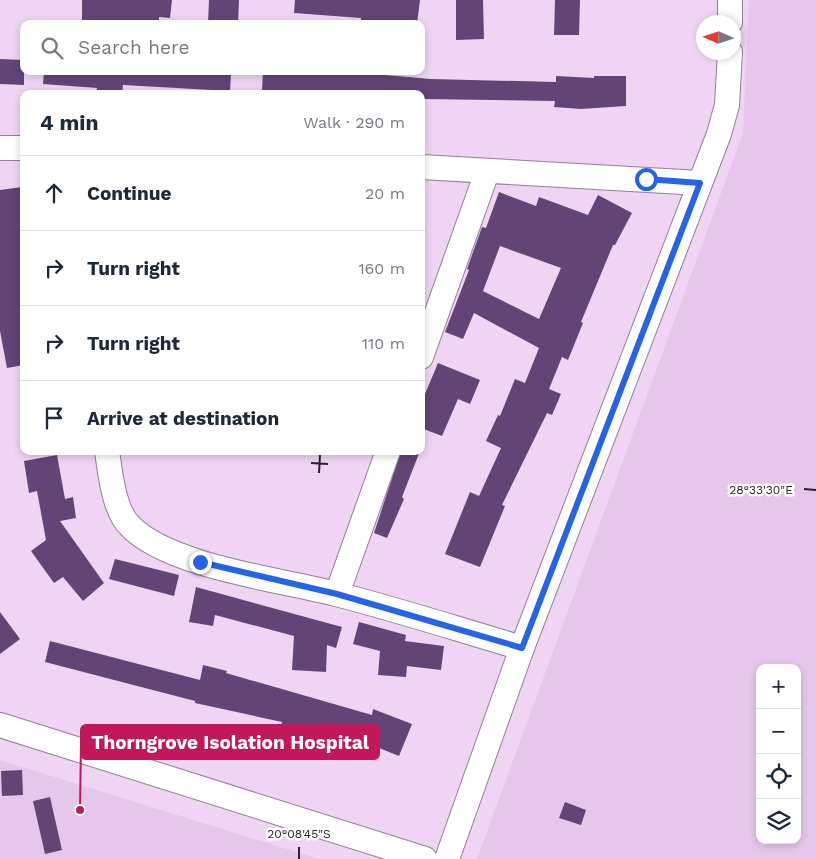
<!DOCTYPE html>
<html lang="en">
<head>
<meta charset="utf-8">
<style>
	:root { --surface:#fff; --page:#f2f2f3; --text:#1f2937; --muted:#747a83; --line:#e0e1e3 }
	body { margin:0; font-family:"Work Sans",sans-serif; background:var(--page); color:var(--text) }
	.controls { position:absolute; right:15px; bottom:15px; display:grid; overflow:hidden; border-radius:10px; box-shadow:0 2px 8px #0003 }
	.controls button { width:45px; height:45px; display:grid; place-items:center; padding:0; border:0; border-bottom:1px solid var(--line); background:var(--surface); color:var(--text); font:25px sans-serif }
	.compass { position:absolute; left:696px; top:15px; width:45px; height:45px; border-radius:50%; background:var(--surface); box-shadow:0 2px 8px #0003; rotate:273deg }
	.stop { position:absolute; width:15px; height:15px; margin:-11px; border:4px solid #2563eb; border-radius:50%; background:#fff }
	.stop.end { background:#2563eb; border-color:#fff; box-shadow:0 1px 5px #0008 }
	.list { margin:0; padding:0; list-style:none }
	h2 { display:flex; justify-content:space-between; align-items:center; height:65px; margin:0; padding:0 20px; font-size:21px }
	h2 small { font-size:16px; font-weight:400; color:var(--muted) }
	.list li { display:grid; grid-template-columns:32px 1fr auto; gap:15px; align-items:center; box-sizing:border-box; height:75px; padding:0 20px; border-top:1px solid var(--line) }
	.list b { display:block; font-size:19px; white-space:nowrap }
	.list em { font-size:16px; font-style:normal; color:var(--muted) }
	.icon { flex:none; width:28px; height:28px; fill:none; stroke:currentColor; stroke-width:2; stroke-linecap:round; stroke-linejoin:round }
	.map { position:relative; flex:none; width:816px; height:859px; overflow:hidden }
	.search { position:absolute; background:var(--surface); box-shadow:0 2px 8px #0003; left:20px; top:20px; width:405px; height:55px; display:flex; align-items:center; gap:12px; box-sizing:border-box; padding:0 18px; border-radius:10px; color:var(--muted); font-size:19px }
	.panel { position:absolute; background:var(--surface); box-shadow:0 2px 8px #0003; left:20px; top:90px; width:405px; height:365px; border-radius:10px }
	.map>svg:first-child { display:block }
	.built { fill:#e6c7eb; fill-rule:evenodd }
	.building { fill:#624477; fill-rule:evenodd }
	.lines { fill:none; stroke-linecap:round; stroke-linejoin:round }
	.minor-casing { stroke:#957e99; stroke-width:26 }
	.minor { stroke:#fff; stroke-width:24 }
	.route { stroke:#2563eb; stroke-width:6 }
	.ticks { fill:none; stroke:#2b222d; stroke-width:2 }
	.ticks-label { font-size:12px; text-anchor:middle; fill:#2b222d; stroke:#fff; stroke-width:5; stroke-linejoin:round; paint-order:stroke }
	.leader { fill:none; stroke:#c2185b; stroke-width:2 }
	.callout-dot { fill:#c2185b; stroke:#fff; stroke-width:2 }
	.callout { fill:#c2185b; stroke:#c2185b; stroke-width:2 }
	.callout-label { font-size:19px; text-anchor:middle; font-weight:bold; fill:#fff }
</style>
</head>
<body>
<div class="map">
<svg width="816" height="859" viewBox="0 0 816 859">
	<rect width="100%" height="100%" fill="#efd5f3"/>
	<g class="built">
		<path d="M 749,0 L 816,0 L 816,859 L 477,859 L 743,133 ZM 760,668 L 797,668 L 797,840 L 760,840 Z"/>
		<path d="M 0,760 L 319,859 L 0,859 Z"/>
	</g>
	<g class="building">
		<path d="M 82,0 L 172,0 L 170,18 L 159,17 L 159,24 L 82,24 Z"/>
		<path d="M 209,0 L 239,0 L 238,24 L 208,24 Z"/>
		<path d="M 295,0 L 420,0 L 417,24 L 361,24 L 361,18 L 294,13 Z"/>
		<path d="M 456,0 L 483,0 L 484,39 L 456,40 Z"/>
		<path d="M 555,0 L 580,0 L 579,35 L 554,35 Z"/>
		<path d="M 0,59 L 24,60 L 24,85 L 0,84 Z"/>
		<path d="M 44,71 L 203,71 L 231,74 L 230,91 L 123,85 L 122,94 L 96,94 L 97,88 L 43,84 Z"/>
		<path d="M 263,71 L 339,71 L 431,79 L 556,82 L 556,76 L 594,78 L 594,76 L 626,76 L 626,106 L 581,109 L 554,107 L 555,101 L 421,99 L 421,94 L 281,94 L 281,91 L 262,90 Z"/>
		<path d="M 22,187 L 24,365 L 7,368 L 0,331 L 0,190 Z"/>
		<path d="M 499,192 L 536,206 L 539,197 L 588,215 L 598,195 L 632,213 L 615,245 L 613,245 L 581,322 L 583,323 L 568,360 L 562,357 L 549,389 L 561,394 L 552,415 L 547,413 L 502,505 L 505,506 L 480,567 L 445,554 L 470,492 L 479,496 L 501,448 L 486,441 L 498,415 L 500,416 L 515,379 L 525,383 L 539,348 L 474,313 L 463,339 L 445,332 L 469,270 L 467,269 L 482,227 L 486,228 ZM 500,246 L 561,268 L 539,319 L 483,291 Z"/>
		<path d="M 438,363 L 480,380 L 470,404 L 458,399 L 442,436 L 421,428 L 421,392 L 425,394 Z"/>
		<path d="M 401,451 L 420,451 L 402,497 L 404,499 L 387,538 L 374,533 Z"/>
		<path d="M 57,455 L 65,499 L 73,497 L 76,518 L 60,521 L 104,583 L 83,601 L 63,577 L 54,583 L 31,551 L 46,540 L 37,491 L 29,493 L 24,461 Z"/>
		<path d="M 115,559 L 179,575 L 174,596 L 109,579 Z"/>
		<path d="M 196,587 L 342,627 L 336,648 L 327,645 L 326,672 L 292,670 L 294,636 L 215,615 L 213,626 L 189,622 Z"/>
		<path d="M 0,612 L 20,639 L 0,654 Z"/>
		<path d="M 359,622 L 406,635 L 405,641 L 444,646 L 441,670 L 407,666 L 406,677 L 378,675 L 380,651 L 353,644 Z"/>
		<path d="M 50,641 L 200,680 L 203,665 L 227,671 L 226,673 L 372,715 L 373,709 L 412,724 L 399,756 L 352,737 L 349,746 L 313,736 L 311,742 L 279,733 L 282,722 L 195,703 L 195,701 L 45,662 Z"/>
		<path d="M 22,770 L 23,795 L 2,796 L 1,771 Z"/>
		<path d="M 50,797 L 62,850 L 45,854 L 33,801 Z"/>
		<path d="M 565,802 L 586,810 L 581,825 L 559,818 Z"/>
	</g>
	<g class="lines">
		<defs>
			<g id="minor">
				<path d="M 730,0 L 730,22"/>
				<path d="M 0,148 L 24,148"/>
				<path d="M 421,167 L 700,183"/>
				<path d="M 421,357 L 487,172"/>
				<path d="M 107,451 C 110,472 114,511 130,526 C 168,566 281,580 336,594 C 399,610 460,630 522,648"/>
				<path d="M 337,594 L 388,451"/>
				<path d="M 0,725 L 425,859"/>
				<path d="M 447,859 L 522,648 L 719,134 L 727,105 L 730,52"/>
			</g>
		</defs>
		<use href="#minor" class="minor-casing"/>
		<use href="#minor" class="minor"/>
	</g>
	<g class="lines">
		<path class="route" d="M 200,562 L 337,594 L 522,648 L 700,183 L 646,179"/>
	</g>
	<path class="ticks" d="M 311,463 L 328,464M 319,473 L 320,455M 804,489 L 816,490M 299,859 L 299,847"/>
	<g class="ticks-label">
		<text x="761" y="494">28°33'30"E</text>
		<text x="299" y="838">20°08'45"S</text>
	</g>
	<path class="leader" d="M80 810L81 742"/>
	<circle class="callout-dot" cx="80" cy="810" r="5"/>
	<rect class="callout" x="81" y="725" width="298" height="34" rx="5"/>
	<g class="callout-label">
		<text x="230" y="749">Thorngrove Isolation Hospital</text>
	</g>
</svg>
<div class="controls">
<button>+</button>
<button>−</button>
<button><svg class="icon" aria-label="locate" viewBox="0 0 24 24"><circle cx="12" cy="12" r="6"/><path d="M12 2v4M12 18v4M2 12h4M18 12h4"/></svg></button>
<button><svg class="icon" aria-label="layers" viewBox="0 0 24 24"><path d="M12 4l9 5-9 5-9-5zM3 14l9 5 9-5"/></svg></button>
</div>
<svg class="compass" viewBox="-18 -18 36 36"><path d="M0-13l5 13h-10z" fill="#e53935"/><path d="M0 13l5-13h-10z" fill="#747a83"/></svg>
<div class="stop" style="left:646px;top:179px"></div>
<div class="stop end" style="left:200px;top:562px"></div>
<div class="search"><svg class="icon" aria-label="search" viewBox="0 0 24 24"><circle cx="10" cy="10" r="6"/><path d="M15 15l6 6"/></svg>Search here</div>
<section class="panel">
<h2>4 min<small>Walk · 290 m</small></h2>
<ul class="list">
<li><svg class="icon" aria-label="ahead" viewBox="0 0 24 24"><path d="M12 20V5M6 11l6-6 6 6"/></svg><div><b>Continue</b></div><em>20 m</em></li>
<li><svg class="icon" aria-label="right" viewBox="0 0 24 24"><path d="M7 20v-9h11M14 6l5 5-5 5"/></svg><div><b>Turn right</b></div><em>160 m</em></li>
<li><svg class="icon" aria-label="right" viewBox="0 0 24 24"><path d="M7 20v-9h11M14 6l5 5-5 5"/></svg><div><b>Turn right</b></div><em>110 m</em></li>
<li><svg class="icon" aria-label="arrive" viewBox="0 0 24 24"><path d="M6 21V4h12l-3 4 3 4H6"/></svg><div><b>Arrive at destination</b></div></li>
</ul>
</section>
</div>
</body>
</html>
